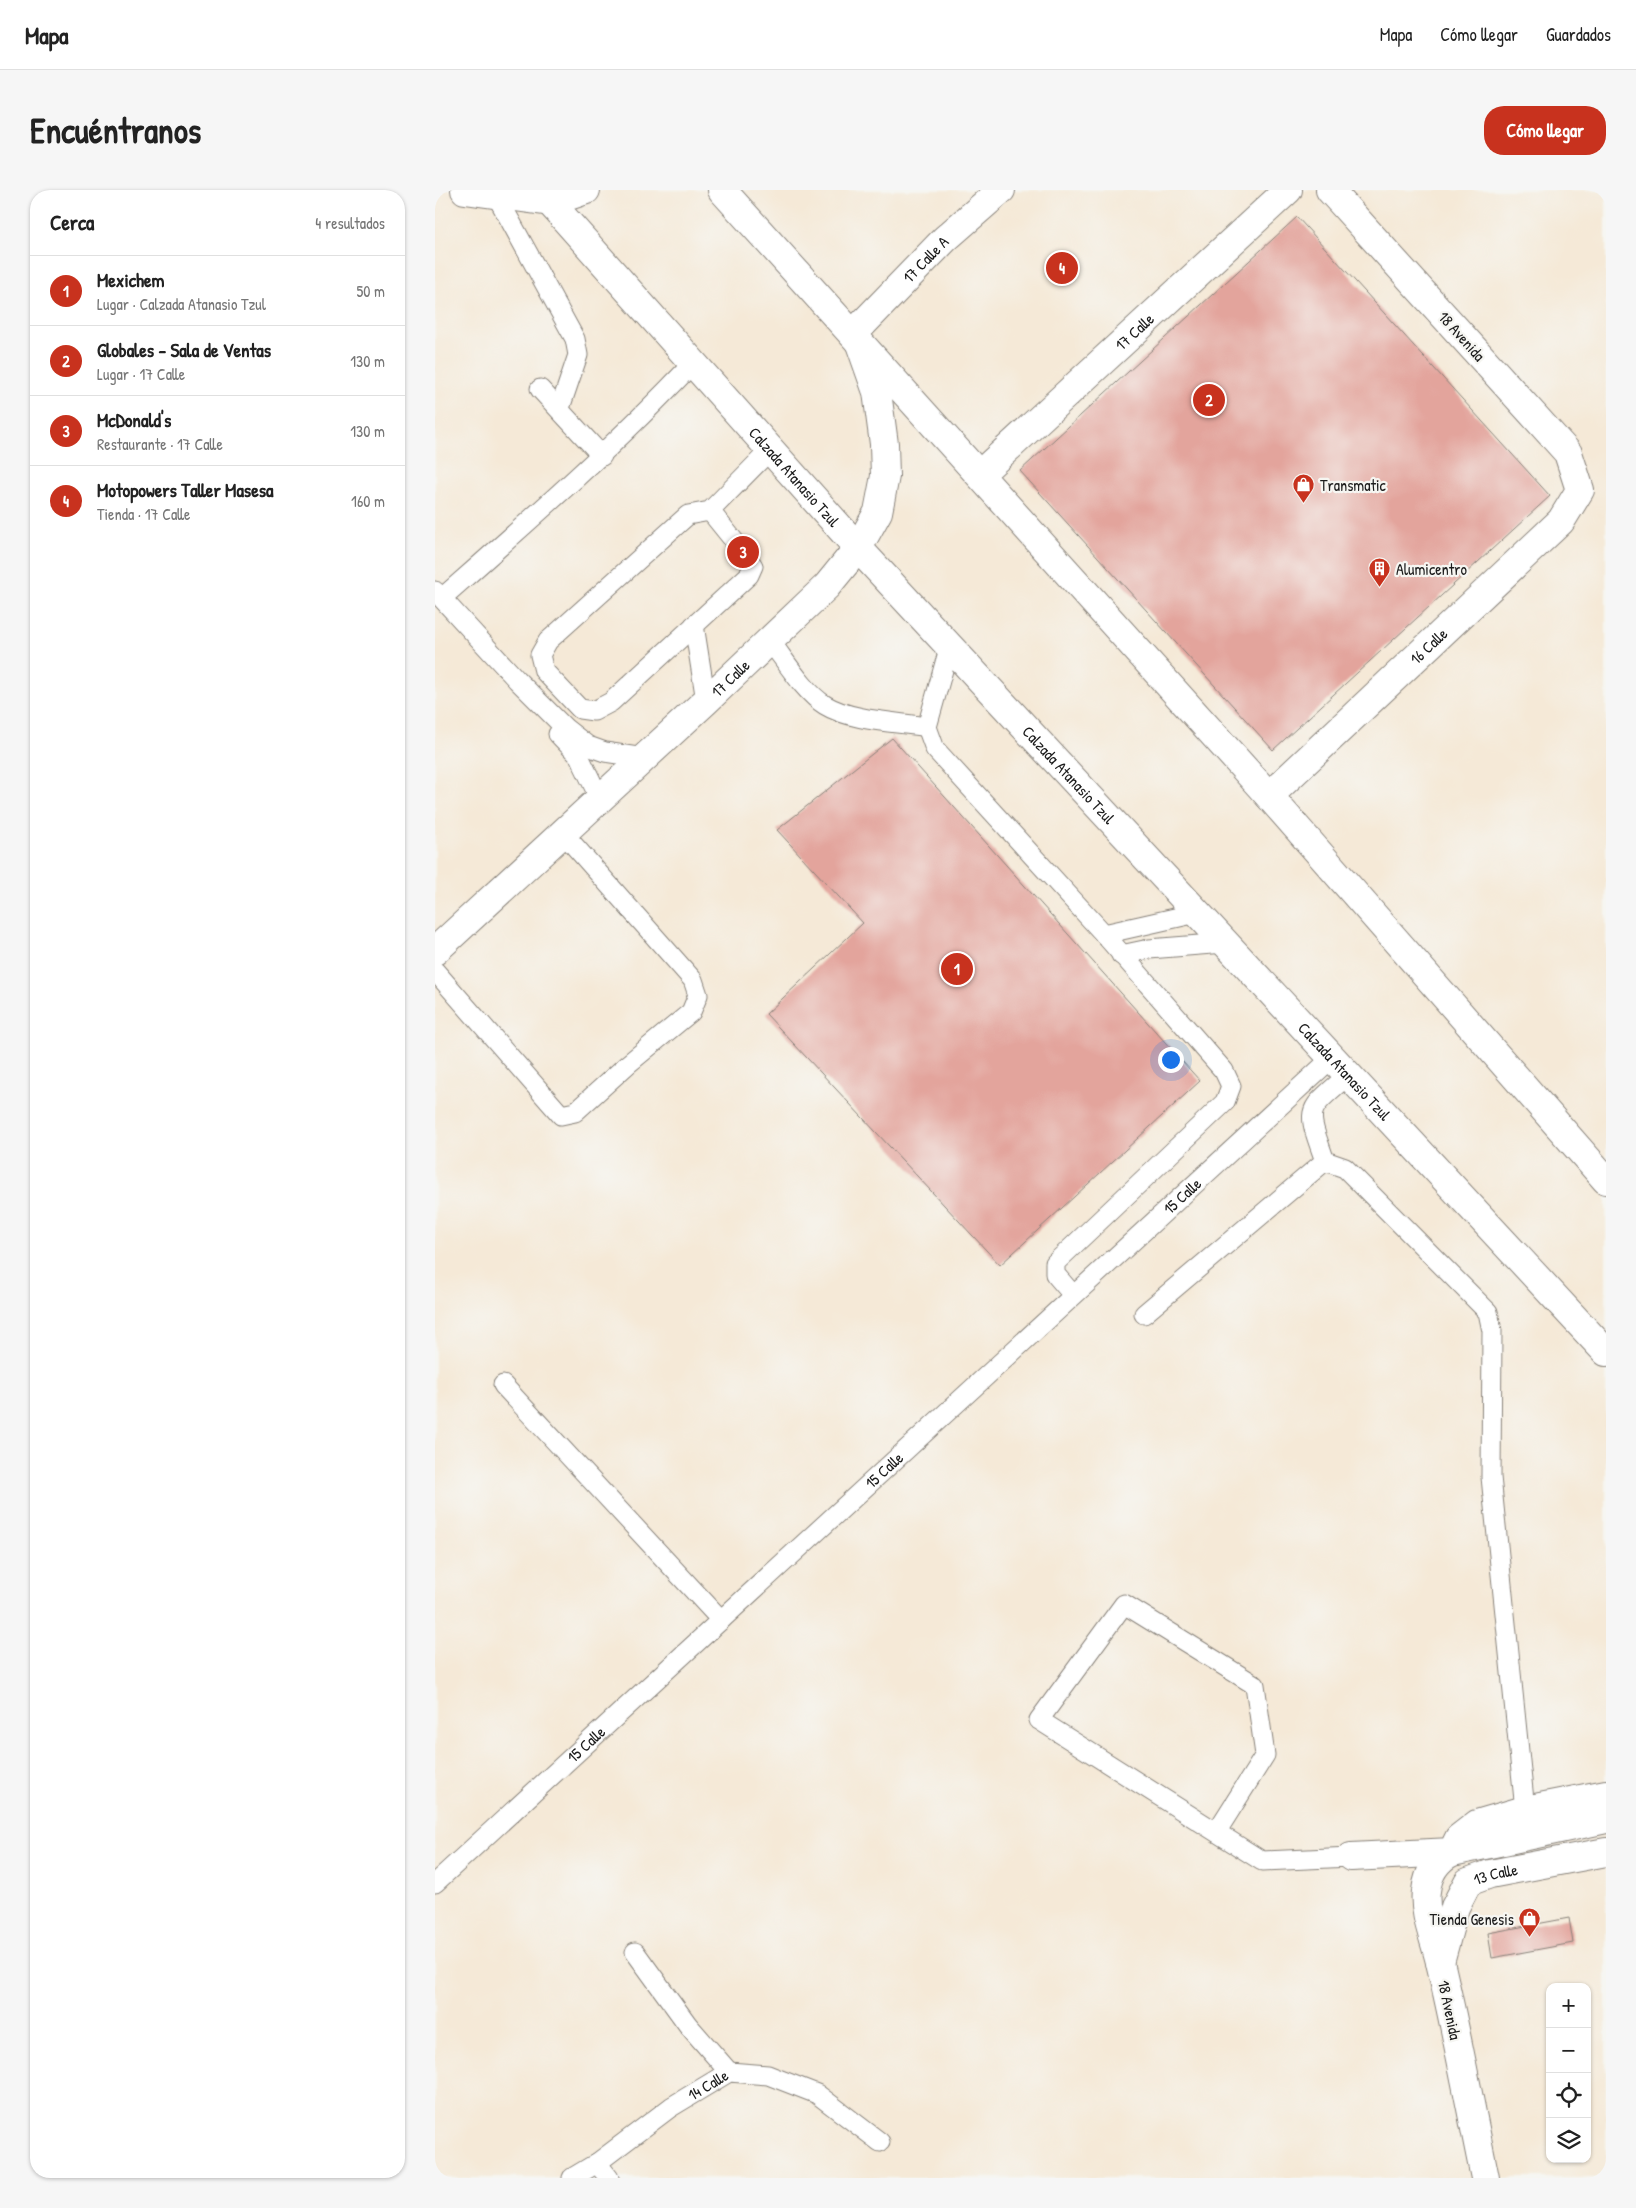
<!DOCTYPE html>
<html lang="es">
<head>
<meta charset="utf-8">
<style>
	:root { --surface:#fff; --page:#f6f6f6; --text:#222; --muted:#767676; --line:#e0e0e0; --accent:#c8321e }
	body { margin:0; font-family:"Patrick Hand",sans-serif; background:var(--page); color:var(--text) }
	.controls { position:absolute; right:15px; bottom:15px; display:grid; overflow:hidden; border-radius:10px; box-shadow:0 1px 4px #0004 }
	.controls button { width:45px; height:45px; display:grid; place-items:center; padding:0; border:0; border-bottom:1px solid var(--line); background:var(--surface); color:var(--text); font:25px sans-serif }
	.you { position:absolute; left:735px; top:869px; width:18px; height:18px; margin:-12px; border:4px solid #fff; border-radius:50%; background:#1a73e8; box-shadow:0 0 0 8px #1a73e833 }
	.badge { display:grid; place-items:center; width:32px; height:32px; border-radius:50%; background:var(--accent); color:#fff; font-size:16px; font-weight:700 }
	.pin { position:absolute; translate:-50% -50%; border:2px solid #fff; box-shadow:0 1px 5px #0006 }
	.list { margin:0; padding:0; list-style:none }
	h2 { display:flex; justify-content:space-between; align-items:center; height:65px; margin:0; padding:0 20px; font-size:21px }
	h2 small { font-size:16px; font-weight:400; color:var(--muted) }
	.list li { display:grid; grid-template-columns:32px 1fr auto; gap:15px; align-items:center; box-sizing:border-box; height:70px; padding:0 20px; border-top:1px solid var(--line) }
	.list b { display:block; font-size:19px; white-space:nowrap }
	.list p { margin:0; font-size:16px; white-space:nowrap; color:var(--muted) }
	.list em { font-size:16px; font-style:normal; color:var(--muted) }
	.icon { flex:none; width:28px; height:28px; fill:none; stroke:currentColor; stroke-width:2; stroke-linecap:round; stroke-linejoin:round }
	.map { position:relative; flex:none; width:1171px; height:1988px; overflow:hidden; border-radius:20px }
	header { display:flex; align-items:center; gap:30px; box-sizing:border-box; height:70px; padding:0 25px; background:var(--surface); border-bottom:1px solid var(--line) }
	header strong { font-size:24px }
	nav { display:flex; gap:28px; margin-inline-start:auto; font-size:18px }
	.intro { display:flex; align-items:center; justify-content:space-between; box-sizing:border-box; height:120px; padding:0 30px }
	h1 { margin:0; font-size:35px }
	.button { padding:12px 22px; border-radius:20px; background:var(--accent); color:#fff; font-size:18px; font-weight:700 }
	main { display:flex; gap:30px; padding:0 30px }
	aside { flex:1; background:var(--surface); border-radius:20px; box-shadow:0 1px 4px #0004 }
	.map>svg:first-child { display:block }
	.building { fill:#e3a49c }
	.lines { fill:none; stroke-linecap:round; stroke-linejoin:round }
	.lane-casing { stroke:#88827a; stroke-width:21 }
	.street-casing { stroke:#88827a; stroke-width:30 }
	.secondary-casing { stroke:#88827a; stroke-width:30 }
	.primary-casing { stroke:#88827a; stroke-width:30 }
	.lane { stroke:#fff; stroke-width:19 }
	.street { stroke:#fff; stroke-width:28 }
	.secondary { stroke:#fff; stroke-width:28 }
	.primary { stroke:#fff; stroke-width:28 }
	.labels { text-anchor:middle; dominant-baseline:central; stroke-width:4.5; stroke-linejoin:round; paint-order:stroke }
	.street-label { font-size:16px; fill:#1c1c1c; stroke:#f6f6f2 }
	.poi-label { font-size:16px; fill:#1c1c1c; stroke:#f6f6f2; text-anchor:start }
</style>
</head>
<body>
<header>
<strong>Mapa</strong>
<nav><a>Mapa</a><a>Cómo llegar</a><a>Guardados</a></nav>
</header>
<div class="intro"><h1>Encuéntranos</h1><a class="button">Cómo llegar</a></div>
<main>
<aside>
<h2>Cerca<small>4 resultados</small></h2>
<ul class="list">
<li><span class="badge">1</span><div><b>Mexichem</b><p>Lugar · Calzada Atanasio Tzul</p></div><em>50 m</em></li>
<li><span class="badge">2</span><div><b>Globales - Sala de Ventas</b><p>Lugar · 17 Calle</p></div><em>130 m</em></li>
<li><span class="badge">3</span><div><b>McDonald's</b><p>Restaurante · 17 Calle</p></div><em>130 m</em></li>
<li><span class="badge">4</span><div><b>Motopowers Taller Masesa</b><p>Tienda · 17 Calle</p></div><em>160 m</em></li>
</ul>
</aside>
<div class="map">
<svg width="1171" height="1988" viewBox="0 0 1171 1988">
	<rect width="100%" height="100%" fill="#f6f6f2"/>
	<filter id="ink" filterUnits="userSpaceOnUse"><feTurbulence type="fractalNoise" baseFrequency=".02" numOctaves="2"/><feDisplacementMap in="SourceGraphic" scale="10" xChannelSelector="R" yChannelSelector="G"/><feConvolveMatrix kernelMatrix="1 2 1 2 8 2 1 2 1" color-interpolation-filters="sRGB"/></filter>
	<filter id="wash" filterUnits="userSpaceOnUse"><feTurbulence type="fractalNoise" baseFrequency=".0096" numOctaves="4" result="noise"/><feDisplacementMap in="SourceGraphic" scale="20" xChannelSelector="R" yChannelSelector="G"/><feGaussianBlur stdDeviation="1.12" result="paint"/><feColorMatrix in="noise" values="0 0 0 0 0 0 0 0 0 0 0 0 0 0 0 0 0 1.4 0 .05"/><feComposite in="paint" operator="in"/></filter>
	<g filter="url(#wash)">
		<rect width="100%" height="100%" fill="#f5e9d7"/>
		<g id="blocks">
			<g class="building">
				<path d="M 862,27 L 1115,306 L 838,560 L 585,281 Z"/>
				<path d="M 457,548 L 765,891 L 565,1075 L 331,824 L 428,733 L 342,640 Z"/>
				<path d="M 1134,1728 L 1138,1753 L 1057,1768 L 1053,1743 Z"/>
			</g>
		</g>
	</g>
	<g filter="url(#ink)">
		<use href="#blocks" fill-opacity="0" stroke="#88827a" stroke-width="1"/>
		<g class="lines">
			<defs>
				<g id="lane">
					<path d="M 60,3 L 140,149 L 143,165 L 125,218"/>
					<path d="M 105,199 L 167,266"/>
					<path d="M 275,321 L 313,368 L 318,376 L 314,385 L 176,512 L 159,521 L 145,519 L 109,481 L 105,465 L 113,451 L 253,325 L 275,321 L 336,259"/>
					<path d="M 0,401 L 82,490 L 130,538 L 153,556 L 170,562 L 209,568"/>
					<path d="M 7,408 C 93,332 179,257 258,173"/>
					<path d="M 259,435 L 271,511"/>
					<path d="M 335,451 C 350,470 369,502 390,515 C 416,531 462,532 492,537"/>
					<path d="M 515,455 L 492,537 L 500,559 L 669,744 L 789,881 L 796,896 L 790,912 L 620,1073 L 620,1084 L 638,1105"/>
					<path d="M 123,544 L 144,566 L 165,609"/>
					<path d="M 669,744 L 762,723"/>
					<path d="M 686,765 L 714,759 L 790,753"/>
					<path d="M 0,781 L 126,925 L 140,922 L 193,874 L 256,822 L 263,805 L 258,790 L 128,643"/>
					<path d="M 890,971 C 870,915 871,923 914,884"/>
					<path d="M 709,1124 L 890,971 L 910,978 L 1053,1122 L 1057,1141 L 1056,1287 L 1090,1620"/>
					<path d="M 68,1195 L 286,1430"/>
					<path d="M 782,1641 L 830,1565 L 820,1495 L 689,1414 L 604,1530 L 827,1671 L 916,1667"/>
					<path id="s1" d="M 0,1693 L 898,867"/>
					<path d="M 200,1762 L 253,1835 L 294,1882"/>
					<path d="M 162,1973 L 174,1988"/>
					<path id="s2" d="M 137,1988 L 162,1973 L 236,1917 L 294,1882 L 333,1885 L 382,1904 L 445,1952"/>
				</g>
				<g id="street">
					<path id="s3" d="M 418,144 L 510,49 L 566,0"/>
					<path id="s4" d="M 545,284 L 853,0"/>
					<path id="s5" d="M 834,606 L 1126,331 L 1145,300 L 1133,263 L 895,0"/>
					<path d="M 916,1667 L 1017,1662 L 1024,1648 L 1042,1634 L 1090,1620 L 1171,1604"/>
					<path id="s6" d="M 1005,1772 L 1020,1717 L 1033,1692 L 1055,1684 L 1171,1662"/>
				</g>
				<g id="secondary">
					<path d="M 30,0 L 116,12 L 151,0"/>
					<path id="s7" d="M 0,761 L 271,511 L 392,396 L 423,358 L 443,322 L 450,286 L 449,254 L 442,202 L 424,151"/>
					<path d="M 1050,1988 C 1035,1916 1022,1843 1005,1772 C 1000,1750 988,1723 991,1701 C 993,1683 1001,1670 1017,1662 L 1171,1629"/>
				</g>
				<g id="primary">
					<path id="s8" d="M 104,0 L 423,358 L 1171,1162"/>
					<path d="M 287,0 L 834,606 L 1171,990"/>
				</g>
			</defs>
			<use href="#lane" class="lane-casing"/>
			<use href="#street" class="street-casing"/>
			<use href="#secondary" class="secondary-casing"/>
			<use href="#primary" class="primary-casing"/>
			<use href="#lane" class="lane"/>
			<use href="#street" class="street"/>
			<use href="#secondary" class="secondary"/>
			<use href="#primary" class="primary"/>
		</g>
	</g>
	<defs>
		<symbol id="shop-pin" viewBox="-11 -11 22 30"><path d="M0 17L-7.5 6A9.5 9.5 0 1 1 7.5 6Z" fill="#c8321e" stroke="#f6f6f2"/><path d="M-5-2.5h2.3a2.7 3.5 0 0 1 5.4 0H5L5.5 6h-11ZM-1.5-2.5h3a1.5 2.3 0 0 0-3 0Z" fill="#fff"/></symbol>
		<symbol id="building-pin" viewBox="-11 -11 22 30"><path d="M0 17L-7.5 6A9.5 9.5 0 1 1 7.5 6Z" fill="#c8321e" stroke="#f6f6f2"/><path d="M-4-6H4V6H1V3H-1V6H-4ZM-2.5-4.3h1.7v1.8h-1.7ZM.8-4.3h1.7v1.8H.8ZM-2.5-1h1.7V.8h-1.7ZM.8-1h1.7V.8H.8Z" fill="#fff"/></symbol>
	</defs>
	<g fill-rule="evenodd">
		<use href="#shop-pin" x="856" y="282" width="25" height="34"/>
		<use href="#building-pin" x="932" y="366" width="25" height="34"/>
		<use href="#shop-pin" x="1082" y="1716" width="25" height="34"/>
	</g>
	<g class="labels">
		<g class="street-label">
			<text stroke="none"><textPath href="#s3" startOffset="104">17 Calle A</textPath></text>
			<text stroke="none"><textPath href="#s4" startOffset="210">17 Calle</textPath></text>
			<text transform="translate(1027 146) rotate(48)">18 Avenida</text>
			<text stroke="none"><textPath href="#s8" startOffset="384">Calzada Atanasio Tzul</textPath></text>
			<text stroke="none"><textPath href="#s5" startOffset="219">16 Calle</textPath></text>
			<text stroke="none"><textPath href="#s7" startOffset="402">17 Calle</textPath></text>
			<text stroke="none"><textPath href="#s8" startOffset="789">Calzada Atanasio Tzul</textPath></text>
			<text stroke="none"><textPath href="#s8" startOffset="1194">Calzada Atanasio Tzul</textPath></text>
			<text stroke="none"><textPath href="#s1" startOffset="1015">15 Calle</textPath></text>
			<text stroke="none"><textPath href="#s1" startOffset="610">15 Calle</textPath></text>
			<text stroke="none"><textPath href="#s1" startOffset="205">15 Calle</textPath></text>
			<text stroke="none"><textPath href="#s6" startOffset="114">13 Calle</textPath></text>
			<text transform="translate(1015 1820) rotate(78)">18 Avenida</text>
			<text stroke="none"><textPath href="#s2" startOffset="165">14 Calle</textPath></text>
		</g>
		<g class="poi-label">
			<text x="885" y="295">Transmatic</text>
			<text x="961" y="379">Alumicentro</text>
			<text x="1079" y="1729" text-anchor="end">Tienda Genesis</text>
		</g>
	</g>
</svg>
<div class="controls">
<button>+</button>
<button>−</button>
<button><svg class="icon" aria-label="locate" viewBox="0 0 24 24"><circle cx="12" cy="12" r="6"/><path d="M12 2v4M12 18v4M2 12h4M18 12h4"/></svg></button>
<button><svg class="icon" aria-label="layers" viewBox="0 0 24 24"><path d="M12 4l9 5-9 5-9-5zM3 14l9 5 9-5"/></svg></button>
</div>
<div class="you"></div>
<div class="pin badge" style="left:522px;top:779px">1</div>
<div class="pin badge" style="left:774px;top:210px">2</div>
<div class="pin badge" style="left:308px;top:362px">3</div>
<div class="pin badge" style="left:627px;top:78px">4</div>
</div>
</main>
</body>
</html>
